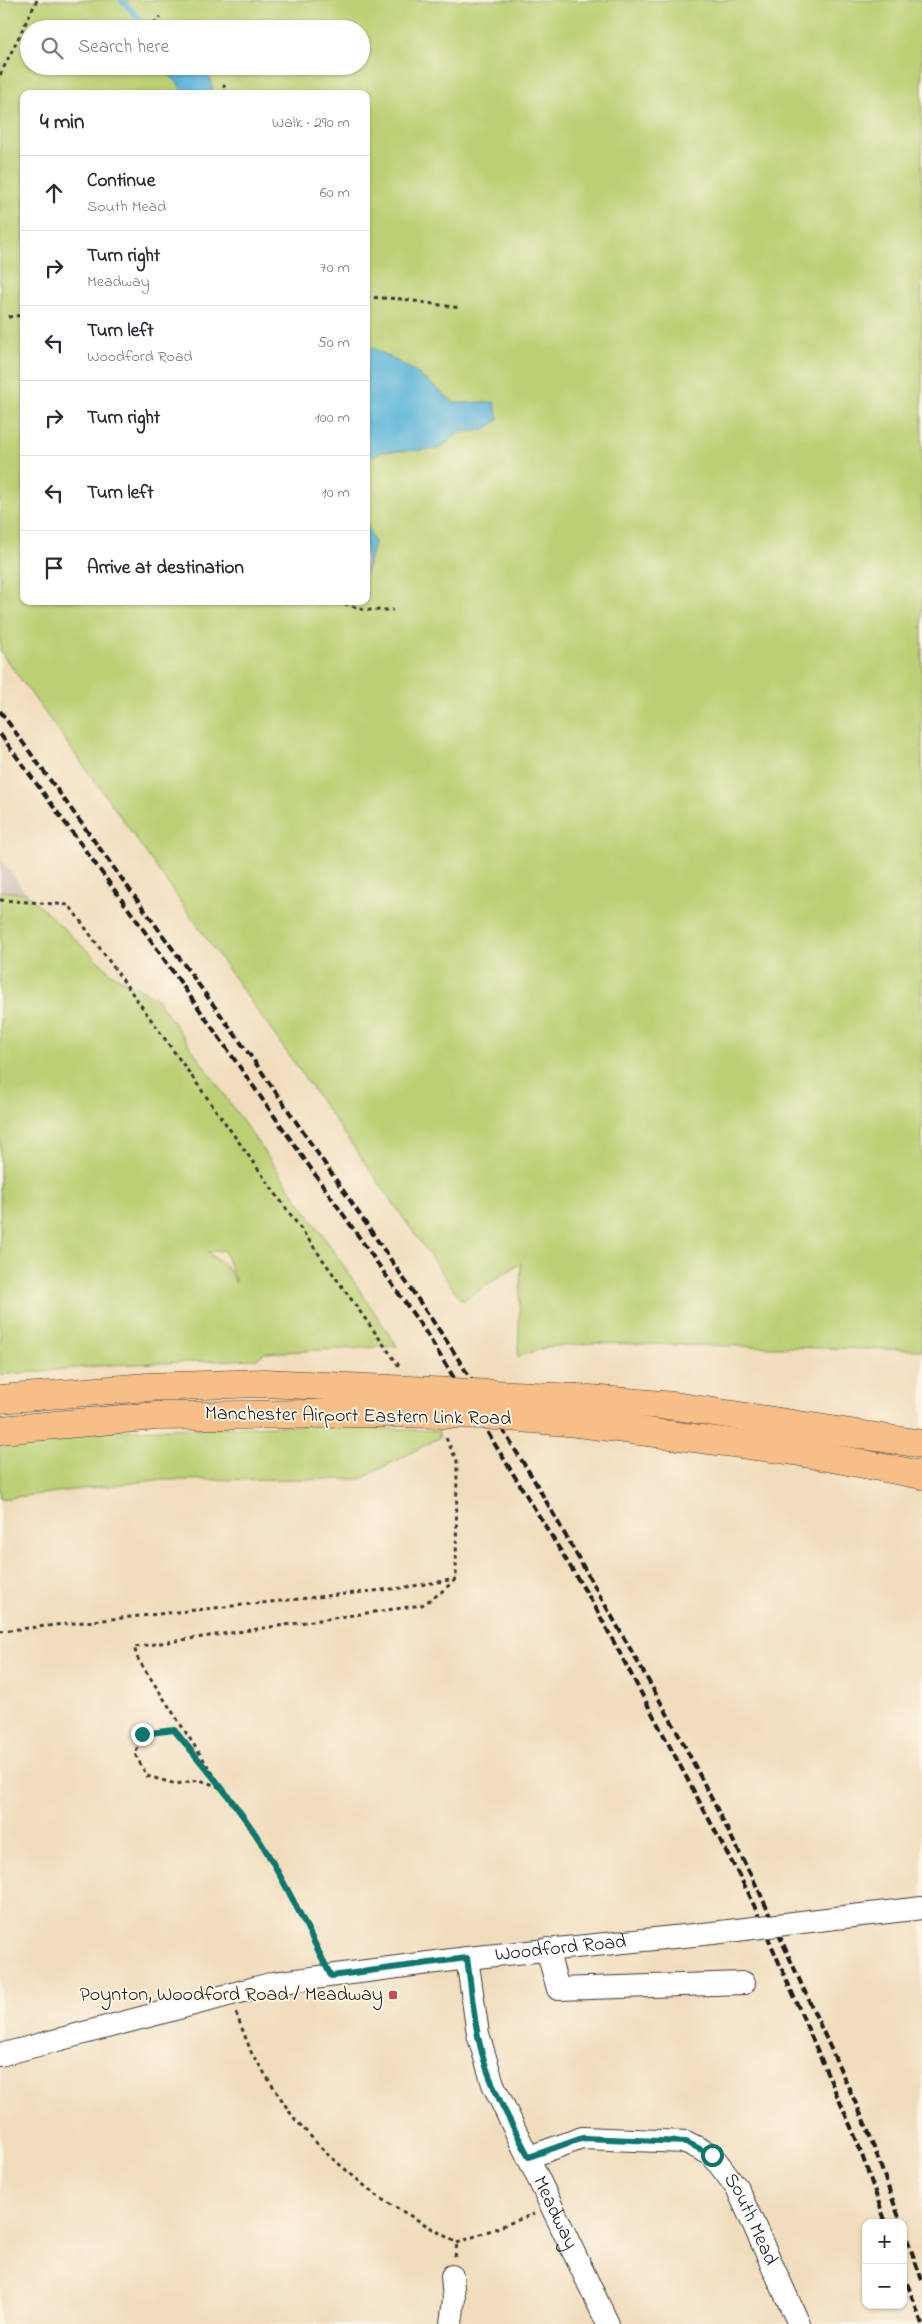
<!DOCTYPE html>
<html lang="en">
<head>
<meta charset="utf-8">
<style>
	:root { --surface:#fff; --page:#f7f7f7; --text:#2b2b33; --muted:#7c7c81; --line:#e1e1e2 }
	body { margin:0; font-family:"Indie Flower",sans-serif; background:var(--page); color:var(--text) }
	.controls { position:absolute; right:15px; bottom:15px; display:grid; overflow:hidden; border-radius:10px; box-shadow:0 1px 4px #0004 }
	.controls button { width:45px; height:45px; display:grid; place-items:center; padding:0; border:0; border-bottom:1px solid var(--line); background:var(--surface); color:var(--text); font:25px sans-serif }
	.stop { position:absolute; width:15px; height:15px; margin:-11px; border:4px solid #0f766e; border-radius:50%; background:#fff }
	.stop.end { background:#0f766e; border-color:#fff; box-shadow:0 1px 5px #0008 }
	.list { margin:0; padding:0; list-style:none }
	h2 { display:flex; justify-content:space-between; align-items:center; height:65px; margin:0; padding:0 20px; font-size:21px }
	h2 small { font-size:16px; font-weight:400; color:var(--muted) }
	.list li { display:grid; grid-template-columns:32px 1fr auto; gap:15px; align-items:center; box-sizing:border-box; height:75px; padding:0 20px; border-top:1px solid var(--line) }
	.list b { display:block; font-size:19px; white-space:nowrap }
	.list p { margin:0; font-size:16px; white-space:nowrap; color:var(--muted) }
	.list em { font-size:16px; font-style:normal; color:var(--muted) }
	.icon { flex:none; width:28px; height:28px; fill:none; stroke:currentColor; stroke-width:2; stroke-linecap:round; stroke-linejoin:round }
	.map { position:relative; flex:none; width:922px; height:2324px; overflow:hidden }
	.search { position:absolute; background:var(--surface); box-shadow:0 1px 4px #0004; left:20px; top:20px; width:350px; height:55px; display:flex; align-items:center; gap:12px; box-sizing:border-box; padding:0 18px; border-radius:28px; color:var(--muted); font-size:19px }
	.panel { position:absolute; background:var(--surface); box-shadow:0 1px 4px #0004; left:20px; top:90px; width:350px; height:515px; border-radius:10px }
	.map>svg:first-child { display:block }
	.industrial { fill:#cfc0ba }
	.green { fill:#bbd074; stroke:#6c7648; fill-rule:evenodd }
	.water { fill:#5db6da; stroke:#3c697b }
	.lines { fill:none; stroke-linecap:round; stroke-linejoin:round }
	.stream { stroke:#5db6da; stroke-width:6 }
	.minor-casing { stroke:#3c3934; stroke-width:24 }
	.highway-casing { stroke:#3c3934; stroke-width:29 }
	.path { stroke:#3c3934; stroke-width:3; stroke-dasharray:4 4; stroke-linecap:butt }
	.minor { stroke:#fff; stroke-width:22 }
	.highway { stroke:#f7be88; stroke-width:28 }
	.rail { stroke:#1c1c1c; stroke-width:4; stroke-dasharray:8 4; stroke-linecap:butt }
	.minor-bridge-casing { stroke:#3c3934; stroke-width:24; stroke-linecap:butt }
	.highway-bridge-casing { stroke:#3c3934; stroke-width:29; stroke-linecap:butt }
	.minor-bridge { stroke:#fff; stroke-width:22 }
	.highway-bridge { stroke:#f7be88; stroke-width:28 }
	.route { stroke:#0f766e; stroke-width:6 }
	.poi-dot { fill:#d1495b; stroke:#fcf5e5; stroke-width:2 }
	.labels { text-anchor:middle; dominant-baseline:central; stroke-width:4; stroke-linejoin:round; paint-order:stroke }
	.street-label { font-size:20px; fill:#1c1c1c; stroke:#fcf5e5 }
	.poi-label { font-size:20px; fill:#1c1c1c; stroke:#fcf5e5; text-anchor:end }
</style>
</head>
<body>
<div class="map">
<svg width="922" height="2324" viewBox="0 0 922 2324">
	<rect width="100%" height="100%" fill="#fcf5e5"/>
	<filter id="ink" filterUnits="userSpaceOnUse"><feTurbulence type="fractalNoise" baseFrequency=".02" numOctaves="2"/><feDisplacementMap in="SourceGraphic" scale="10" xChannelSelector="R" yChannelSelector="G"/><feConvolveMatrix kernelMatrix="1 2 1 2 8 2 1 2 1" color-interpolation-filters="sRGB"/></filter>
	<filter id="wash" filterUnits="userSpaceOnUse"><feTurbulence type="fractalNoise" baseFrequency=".0096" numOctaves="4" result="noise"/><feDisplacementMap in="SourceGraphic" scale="20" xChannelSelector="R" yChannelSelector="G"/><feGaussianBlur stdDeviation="1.12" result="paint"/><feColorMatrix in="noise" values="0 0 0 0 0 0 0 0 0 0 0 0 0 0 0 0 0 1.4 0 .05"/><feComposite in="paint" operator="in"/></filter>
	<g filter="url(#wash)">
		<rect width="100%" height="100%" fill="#f1ddbd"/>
		<path class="industrial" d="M 0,858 L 26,893 L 0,891 Z"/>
		<g class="green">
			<path d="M 0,0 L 922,0 L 922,1350 L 595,1343 L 547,1347 L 518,1357 L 521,1263 L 462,1301 L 118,813 L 0,651 ZM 29,29 L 361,29 L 361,66 L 29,66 ZM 24,94 L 366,94 L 366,601 L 24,601 Z"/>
			<path d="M 0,891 L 26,893 L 112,974 L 156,998 L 322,1234 L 397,1346 L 264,1353 L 257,1359 L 110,1365 L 0,1375 ZM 224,1250 L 236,1282 L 236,1283 L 228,1269 L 208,1252 Z"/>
			<path d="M 318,1425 L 439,1431 L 439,1438 L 361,1479 L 156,1480 L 0,1499 L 0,1441 L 88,1431 Z"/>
		</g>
		<g class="water">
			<path d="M 158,66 C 180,66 212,60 212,90 L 209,94 L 185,94 L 177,82 Z"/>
			<path d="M 366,344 L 413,370 L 455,403 L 494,402 L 499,419 L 485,430 L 460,432 L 439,449 L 381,452 L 366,460 Z"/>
			<path d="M 366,521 L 374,543 L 366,574 Z"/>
		</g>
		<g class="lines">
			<path class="stream" d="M 122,0 L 148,29"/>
		</g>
	</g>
	<g filter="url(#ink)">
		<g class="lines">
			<defs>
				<g id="minor">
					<path d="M 818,1920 L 922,1908"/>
					<path d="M 547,1949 L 558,1989 L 744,1983"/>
					<path id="s1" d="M 467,1958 L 478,2034 L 493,2084 L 608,2324"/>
					<path id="s2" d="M 0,2055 L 274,1983 L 467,1958 L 713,1933"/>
					<path id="s3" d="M 529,2157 L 582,2138 L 686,2142 L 712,2155 L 737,2188 L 799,2324"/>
					<path d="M 451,2324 L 454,2299 L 452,2276"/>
				</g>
				<g id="highway">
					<path d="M 577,1398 L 675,1406 L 922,1444"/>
					<path d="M 0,1399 L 147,1387 L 265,1383 L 389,1389"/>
					<path d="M 578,1423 L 795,1451 L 922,1475"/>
					<path d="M 0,1430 L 156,1416 L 391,1413"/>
				</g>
			</defs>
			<use href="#minor" class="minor-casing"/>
			<use href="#highway" class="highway-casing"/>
			<g class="path">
				<path d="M 147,29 L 161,17"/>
				<path d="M 0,75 L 37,0"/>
				<path d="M 218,94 L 225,85"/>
				<path d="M 366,297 L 401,299 L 460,308"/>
				<path d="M 8,317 L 24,315"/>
				<path d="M 337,601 L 364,610 L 393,610"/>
				<path d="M 0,900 L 69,905 L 399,1366"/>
				<path d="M 0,1631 L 401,1588 L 456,1579"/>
				<path d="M 211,1774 L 175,1730 L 142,1734 L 135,1754 L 147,1776 L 176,1784 L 200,1780 L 222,1788 L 260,1841 L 296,1904 L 322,1957"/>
				<path d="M 222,1788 L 138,1659 L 134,1647 L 422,1605 L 439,1594 L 456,1579 L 457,1461 L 446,1438"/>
				<path d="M 236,2013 L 252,2054 L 293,2117 L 326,2153 L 378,2197 L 457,2243"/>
				<path d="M 457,2243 L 534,2214"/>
				<path d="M 455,2257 L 457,2243"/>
			</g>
			<use href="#minor" class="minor"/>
			<use href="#highway" class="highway"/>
			<g class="rail">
				<path d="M 0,711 L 257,1065 L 450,1346 L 534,1480 L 677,1731 L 759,1891 L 867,2128 L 901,2223"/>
				<path d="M 0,734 L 138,922 L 425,1331 L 594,1605 L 749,1894 L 857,2141 L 886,2223"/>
				<path d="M 903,2228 L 922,2280"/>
				<path d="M 903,2272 L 922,2324"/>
			</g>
			<defs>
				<path id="minor-bridge" d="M 713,1933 L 818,1920"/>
				<g id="highway-bridge">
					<path d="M 389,1389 L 577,1398"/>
					<path d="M 391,1413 L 485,1415 L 578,1423"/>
				</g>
			</defs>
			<use href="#minor-bridge" class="minor-bridge-casing"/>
			<use href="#highway-bridge" class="highway-bridge-casing"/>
			<use href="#minor-bridge" class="minor-bridge"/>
			<use href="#highway-bridge" class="highway-bridge"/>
		</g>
	</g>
	<g class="lines" filter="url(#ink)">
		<path class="route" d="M 142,1734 L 174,1730 C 204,1766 235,1802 260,1841 C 287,1884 308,1931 331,1976 L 467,1958 C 472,1992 474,2027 484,2060 C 494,2094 513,2126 529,2157 L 582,2138 L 686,2142 L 712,2155"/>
	</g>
	<rect class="poi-dot" x="388" y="1990" width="10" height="10" rx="2.5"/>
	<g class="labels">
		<g class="street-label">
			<text transform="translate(358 1417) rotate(1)">Manchester Airport Eastern Link Road</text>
			<text stroke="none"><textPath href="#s2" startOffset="572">Woodford Road</textPath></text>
			<text stroke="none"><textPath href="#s1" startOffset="272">Meadway</textPath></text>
			<text stroke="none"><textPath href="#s3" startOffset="265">South Mead</textPath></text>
		</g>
		<g class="poi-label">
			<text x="383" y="1995">Poynton, Woodford Road / Meadway</text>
		</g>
	</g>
</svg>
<div class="controls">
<button>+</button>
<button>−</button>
</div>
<div class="stop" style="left:712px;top:2155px"></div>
<div class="stop end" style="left:142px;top:1734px"></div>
<div class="search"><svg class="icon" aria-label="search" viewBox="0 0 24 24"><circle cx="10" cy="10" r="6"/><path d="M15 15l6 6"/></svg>Search here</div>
<section class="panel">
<h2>4 min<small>Walk · 290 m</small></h2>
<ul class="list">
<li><svg class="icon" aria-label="ahead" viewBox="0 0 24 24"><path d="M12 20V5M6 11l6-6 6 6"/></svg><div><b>Continue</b><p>South Mead</p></div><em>60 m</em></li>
<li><svg class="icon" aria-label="right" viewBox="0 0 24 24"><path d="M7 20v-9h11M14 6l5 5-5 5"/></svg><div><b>Turn right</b><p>Meadway</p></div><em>70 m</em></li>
<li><svg class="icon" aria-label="left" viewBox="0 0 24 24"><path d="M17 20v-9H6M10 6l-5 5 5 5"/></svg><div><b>Turn left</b><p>Woodford Road</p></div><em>50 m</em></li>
<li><svg class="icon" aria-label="right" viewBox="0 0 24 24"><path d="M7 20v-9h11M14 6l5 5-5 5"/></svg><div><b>Turn right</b></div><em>100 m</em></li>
<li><svg class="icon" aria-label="left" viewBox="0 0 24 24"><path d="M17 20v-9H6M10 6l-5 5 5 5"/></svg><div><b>Turn left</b></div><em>10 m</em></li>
<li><svg class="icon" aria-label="arrive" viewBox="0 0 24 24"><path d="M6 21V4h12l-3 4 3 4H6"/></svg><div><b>Arrive at destination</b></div></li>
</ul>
</section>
</div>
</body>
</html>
